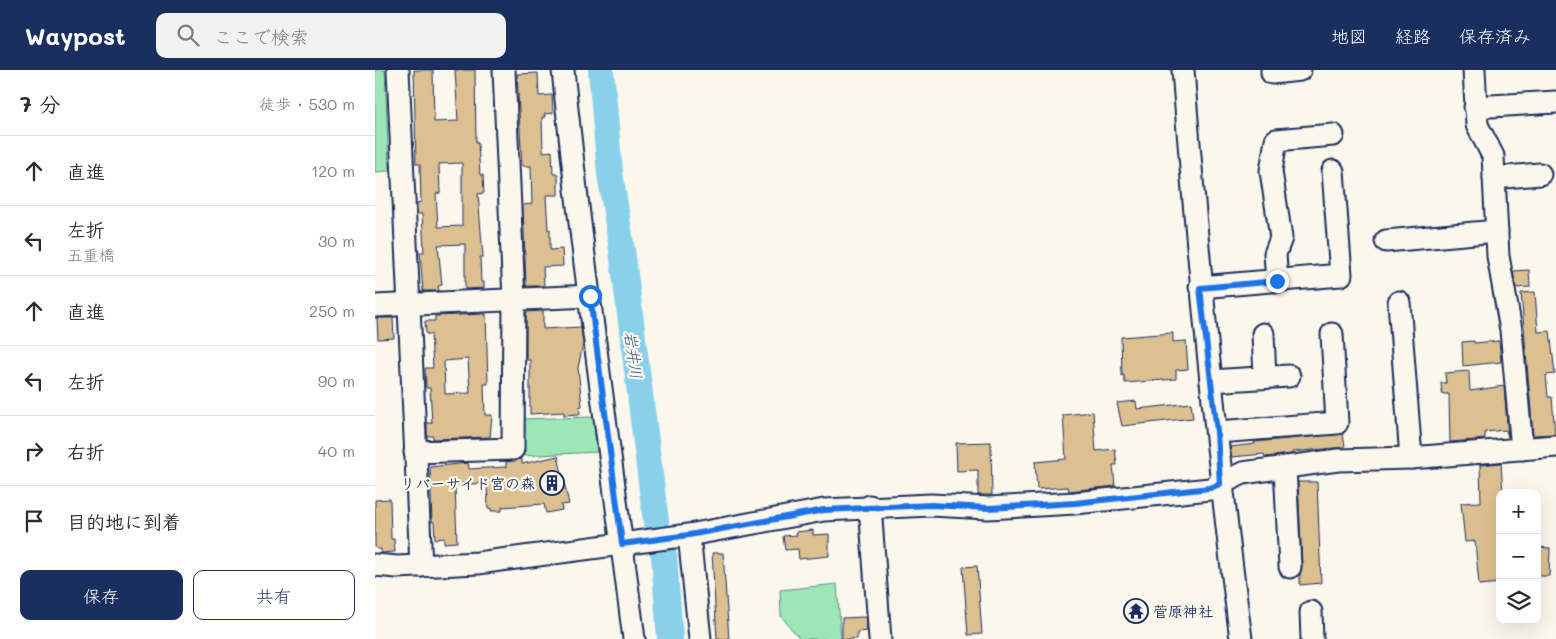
<!DOCTYPE html>
<html lang="ja">
<head>
<meta charset="utf-8">
<style>
	:root { --surface:#fff; --page:#f2f2f3; --text:#2b2b33; --muted:#7c7c81; --line:#e1e1e2; --accent:#1b2f5e }
	body { margin:0; font-family:Mali,"Klee One",sans-serif; background:var(--page); color:var(--text) }
	.controls { position:absolute; right:15px; bottom:15px; display:grid; overflow:hidden; border-radius:10px; box-shadow:0 5px 20px #0002 }
	.controls button { width:45px; height:45px; display:grid; place-items:center; padding:0; border:0; border-bottom:1px solid var(--line); background:var(--surface); color:var(--text); font:25px sans-serif }
	.stop { position:absolute; width:15px; height:15px; margin:-11px; border:4px solid #1a73e8; border-radius:50%; background:#fff }
	.stop.end { background:#1a73e8; border-color:#fff; box-shadow:0 1px 5px #0008 }
	.list { margin:0; padding:0; list-style:none }
	h2 { display:flex; justify-content:space-between; align-items:center; height:65px; margin:0; padding:0 20px; font-size:21px }
	h2 small { font-size:16px; font-weight:400; color:var(--muted) }
	.list li { display:grid; grid-template-columns:32px 1fr auto; gap:15px; align-items:center; box-sizing:border-box; height:70px; padding:0 20px; border-top:1px solid var(--line) }
	.list b { display:block; font-size:19px; white-space:nowrap }
	.list p { margin:0; font-size:16px; white-space:nowrap; color:var(--muted) }
	.list em { font-size:16px; font-style:normal; color:var(--muted) }
	.actions { display:flex; gap:10px; padding:15px 20px }
	.actions a { flex:1; padding:11px 0; border:1px solid var(--accent); border-radius:10px; text-align:center; font-size:18px; color:var(--accent) }
	.actions .main { background:var(--accent); color:#fff }
	.icon { flex:none; width:28px; height:28px; fill:none; stroke:currentColor; stroke-width:2; stroke-linecap:round; stroke-linejoin:round }
	.map { position:relative; flex:none; width:1181px; height:569px; overflow:hidden }
	header { display:flex; align-items:center; gap:30px; box-sizing:border-box; height:70px; padding:0 25px; background:var(--accent); color:#fff }
	header strong { font-size:24px }
	nav { display:flex; gap:28px; margin-inline-start:auto; font-size:18px }
	.search { width:350px; height:45px; background:var(--page); display:flex; align-items:center; gap:12px; box-sizing:border-box; padding:0 18px; border-radius:10px; color:var(--muted); font-size:19px }
	main { display:flex }
	aside { flex:1; background:var(--surface) }
	.map>svg:first-child { display:block }
	.green { fill:#9de6b5; stroke:#5c8a8a }
	.lines { fill:none; stroke-linecap:round; stroke-linejoin:round }
	.river { stroke:#89d0eb; stroke-width:26 }
	.building { fill:#ddc091; stroke:#1b2f5e; fill-rule:evenodd }
	.minor-casing { stroke:#1b2f5e; stroke-width:25 }
	.minor { stroke:#fbf7ec; stroke-width:21 }
	.route { stroke:#1a73e8; stroke-width:6 }
	.labels { text-anchor:middle; dominant-baseline:central; stroke-width:4.5; stroke-linejoin:round; paint-order:stroke }
	.poi-label { font-size:15px; font-weight:bold; fill:#1b2f5e; stroke:#fbf7ec; text-anchor:end }
	.water-label { font-size:16px; font-style:italic; fill:#365781; stroke:#fbf7ec }
</style>
</head>
<body>
<header>
<strong>Waypost</strong>
<div class="search"><svg class="icon" aria-label="search" viewBox="0 0 24 24"><circle cx="10" cy="10" r="6"/><path d="M15 15l6 6"/></svg>ここで検索</div>
<nav><a>地図</a><a>経路</a><a>保存済み</a></nav>
</header>
<main>
<aside>
<h2>7 分<small>徒歩 · 530 m</small></h2>
<ul class="list">
<li><svg class="icon" aria-label="ahead" viewBox="0 0 24 24"><path d="M12 20V5M6 11l6-6 6 6"/></svg><div><b>直進</b></div><em>120 m</em></li>
<li><svg class="icon" aria-label="left" viewBox="0 0 24 24"><path d="M17 20v-9H6M10 6l-5 5 5 5"/></svg><div><b>左折</b><p>五重橋</p></div><em>30 m</em></li>
<li><svg class="icon" aria-label="ahead" viewBox="0 0 24 24"><path d="M12 20V5M6 11l6-6 6 6"/></svg><div><b>直進</b></div><em>250 m</em></li>
<li><svg class="icon" aria-label="left" viewBox="0 0 24 24"><path d="M17 20v-9H6M10 6l-5 5 5 5"/></svg><div><b>左折</b></div><em>90 m</em></li>
<li><svg class="icon" aria-label="right" viewBox="0 0 24 24"><path d="M7 20v-9h11M14 6l5 5-5 5"/></svg><div><b>右折</b></div><em>40 m</em></li>
<li><svg class="icon" aria-label="arrive" viewBox="0 0 24 24"><path d="M6 21V4h12l-3 4 3 4H6"/></svg><div><b>目的地に到着</b></div></li>
</ul>
<div class="actions"><a class="main">保存</a><a>共有</a></div>
</aside>
<div class="map">
<svg width="1181" height="569" viewBox="0 0 1181 569">
	<rect width="100%" height="100%" fill="#fbf7ec"/>
	<filter id="ink" filterUnits="userSpaceOnUse"><feTurbulence type="fractalNoise" baseFrequency=".02" numOctaves="2"/><feDisplacementMap in="SourceGraphic" scale="10" xChannelSelector="R" yChannelSelector="G"/><feConvolveMatrix kernelMatrix="1 2 1 2 8 2 1 2 1" color-interpolation-filters="sRGB"/></filter>
	<g filter="url(#ink)">
		<g class="green">
			<path d="M 0,0 L 10,0 L 14,101 L 0,102 Z"/>
			<path d="M 218,347 L 222,382 L 145,386 L 145,349 Z"/>
			<path d="M 462,514 L 466,569 L 425,569 L 406,546 L 405,520 Z"/>
		</g>
		<g class="lines">
			<path class="river" d="M 226,0 L 235,103 L 247,180 L 282,460 L 289,486 L 295,569"/>
		</g>
		<g class="building">
			<path d="M 39,0 L 58,0 L 59,52 L 83,51 L 80,0 L 100,0 L 101,73 L 103,73 L 105,105 L 108,105 L 109,123 L 103,124 L 108,187 L 105,187 L 106,212 L 109,212 L 109,218 L 90,219 L 90,174 L 63,175 L 67,215 L 63,216 L 64,221 L 48,221 L 45,182 L 49,182 L 47,144 L 42,144 L 42,133 L 46,132 L 45,94 L 41,94 ZM 87,93 L 87,156 L 63,157 L 61,124 L 65,123 L 64,94 Z"/>
			<path d="M 163,3 L 164,26 L 177,25 L 178,43 L 169,44 L 170,47 L 167,47 L 168,82 L 177,81 L 178,104 L 183,104 L 183,125 L 171,125 L 173,160 L 175,159 L 175,180 L 187,179 L 188,196 L 168,197 L 169,216 L 151,216 L 148,135 L 157,134 L 156,96 L 147,96 L 142,4 Z"/>
			<path d="M 1154,200 L 1155,217 L 1141,218 L 1138,201 Z"/>
			<path d="M 1160,222 L 1163,262 L 1175,261 L 1180,304 L 1171,305 L 1173,327 L 1177,327 L 1180,364 L 1158,365 L 1146,223 Z"/>
			<path d="M 168,241 L 168,259 L 206,257 L 208,274 L 203,298 L 207,336 L 204,337 L 205,344 L 189,345 L 189,342 L 155,344 L 155,290 L 151,290 L 151,242 Z"/>
			<path d="M 111,244 L 113,314 L 109,314 L 110,345 L 117,345 L 115,367 L 58,369 L 58,366 L 52,366 L 52,353 L 57,353 L 55,318 L 51,318 L 50,298 L 58,298 L 56,264 L 51,264 L 50,251 L 60,251 L 60,246 ZM 93,289 L 95,323 L 70,324 L 69,291 Z"/>
			<path d="M 2,248 L 18,248 L 19,268 L 3,269 Z"/>
			<path d="M 798,263 L 798,272 L 811,271 L 813,299 L 801,300 L 801,309 L 750,313 L 749,305 L 747,306 L 746,267 Z"/>
			<path d="M 1099,271 L 1099,273 L 1124,271 L 1126,292 L 1088,296 L 1087,272 Z"/>
			<path d="M 1094,301 L 1095,321 L 1129,316 L 1133,367 L 1131,360 L 1110,362 L 1110,369 L 1075,372 L 1074,324 L 1067,324 L 1066,313 L 1071,313 L 1070,303 Z"/>
			<path d="M 761,331 L 762,339 L 816,333 L 818,348 L 747,356 L 742,333 Z"/>
			<path d="M 718,342 L 721,381 L 740,379 L 742,395 L 738,395 L 740,416 L 694,421 L 693,417 L 662,419 L 660,392 L 691,389 L 688,345 Z"/>
			<path d="M 968,364 L 970,377 L 917,382 L 917,384 L 890,387 L 889,384 L 857,387 L 855,377 L 880,374 L 879,372 Z"/>
			<path d="M 616,372 L 617,425 L 603,425 L 603,400 L 582,401 L 581,373 Z"/>
			<path d="M 183,386 L 194,434 L 186,435 L 187,440 L 171,443 L 169,434 L 127,437 L 127,441 L 116,441 L 116,438 L 113,439 L 112,413 L 80,415 L 82,472 L 69,473 L 69,468 L 60,469 L 59,452 L 57,452 L 55,397 L 93,393 L 94,399 L 131,397 L 131,392 L 147,389 L 147,394 Z"/>
			<path d="M 1126,393 L 1128,423 L 1125,423 L 1125,513 L 1104,515 L 1100,471 L 1090,472 L 1086,433 L 1106,432 L 1105,395 Z"/>
			<path d="M 923,412 L 942,412 L 946,513 L 925,515 L 925,505 L 927,496 Z"/>
			<path d="M 15,429 L 16,469 L 19,469 L 20,482 L 6,483 L 6,479 L 2,479 L 0,476 L 0,430 Z"/>
			<path d="M 438,460 L 438,465 L 454,464 L 454,486 L 424,489 L 423,479 L 410,480 L 408,466 L 422,465 L 421,462 Z"/>
			<path d="M 1162,477 L 1175,478 L 1174,506 L 1162,506 Z"/>
			<path d="M 337,483 L 348,483 L 354,569 L 342,569 Z"/>
			<path d="M 602,496 L 607,564 L 593,565 L 588,497 Z"/>
			<path d="M 491,547 L 492,561 L 482,562 L 482,569 L 467,569 L 467,548 Z"/>
		</g>
		<g class="lines">
			<defs>
				<g id="minor">
					<path d="M 23,0 L 46,496"/>
					<path d="M 188,0 C 207,190 235,379 259,569"/>
					<path d="M 808,0 C 823,190 841,380 866,569"/>
					<path d="M 897,0 L 897,3 L 925,0"/>
					<path d="M 1099,0 L 1102,55 L 1118,86 L 1123,186 L 1136,260 L 1147,379"/>
					<path d="M 1100,37 L 1181,32"/>
					<path d="M 1119,108 L 1165,104"/>
					<path d="M 1011,171 L 1122,161"/>
					<path d="M 902,211 L 900,184 L 906,168 L 896,101 L 901,70 L 958,65"/>
					<path d="M 825,217 L 966,205 L 958,101"/>
					<path d="M 1024,232 L 1036,388"/>
					<path d="M 0,236 L 215,226"/>
					<path d="M 888,264 L 890,307"/>
					<path d="M 836,311 L 914,306"/>
					<path d="M 842,362 L 962,353 L 957,264"/>
					<path d="M 40,382 L 138,379 L 139,230 L 129,0"/>
					<path d="M 910,397 L 915,497"/>
					<path d="M 495,436 L 505,569"/>
					<path d="M 314,465 L 325,569"/>
					<path d="M 0,495 L 22,497 L 103,493 L 314,465 L 449,440 L 556,435 L 613,438 L 700,433 L 835,419 L 868,403 L 963,390 L 1036,388 L 1181,376"/>
					<path d="M 936,542 L 937,569"/>
				</g>
			</defs>
			<use href="#minor" class="minor-casing"/>
			<use href="#minor" class="minor"/>
		</g>
	</g>
	<g class="lines" filter="url(#ink)">
		<path class="route" d="M 215,226 L 247,474 L 314,465 L 449,440 L 556,435 L 613,438 L 700,433 L 835,418 L 845,414 L 842,362 L 825,218 L 902,211"/>
	</g>
	<defs>
		<symbol id="building-ring" viewBox="-11 -11 22 22"><circle r="9.5" fill="#fbf7ec" stroke="#1b2f5e" stroke-width="1.5"/><path d="M-4-6H4V6H1V3H-1V6H-4ZM-2.5-4.3h1.7v1.8h-1.7ZM.8-4.3h1.7v1.8H.8ZM-2.5-1h1.7V.8h-1.7ZM.8-1h1.7V.8H.8Z" fill="#1b2f5e"/></symbol>
		<symbol id="temple-ring" viewBox="-11 -11 22 22"><circle r="9.5" fill="#fbf7ec" stroke="#1b2f5e" stroke-width="1.5"/><path d="M0-6L5-2H3V0L6.5 2.5H4V6H1.5V3h-3V6H-4V2.5H-6.5L-3 0V-2H-5Z" fill="#1b2f5e"/></symbol>
	</defs>
	<g fill-rule="evenodd">
		<use href="#building-ring" x="163" y="399" width="28" height="28"/>
		<use href="#temple-ring" x="747" y="527" width="28" height="28"/>
	</g>
	<g class="labels">
		<g class="poi-label">
			<text x="160" y="413">リバーサイド宮の森</text>
			<text x="778" y="541" text-anchor="start">菅原神社</text>
		</g>
		<g class="water-label">
			<text transform="translate(259 285) rotate(82)">岩井川</text>
		</g>
	</g>
</svg>
<div class="controls">
<button>+</button>
<button>−</button>
<button><svg class="icon" aria-label="layers" viewBox="0 0 24 24"><path d="M12 4l9 5-9 5-9-5zM3 14l9 5 9-5"/></svg></button>
</div>
<div class="stop" style="left:215px;top:226px"></div>
<div class="stop end" style="left:902px;top:211px"></div>
</div>
</main>
</body>
</html>
